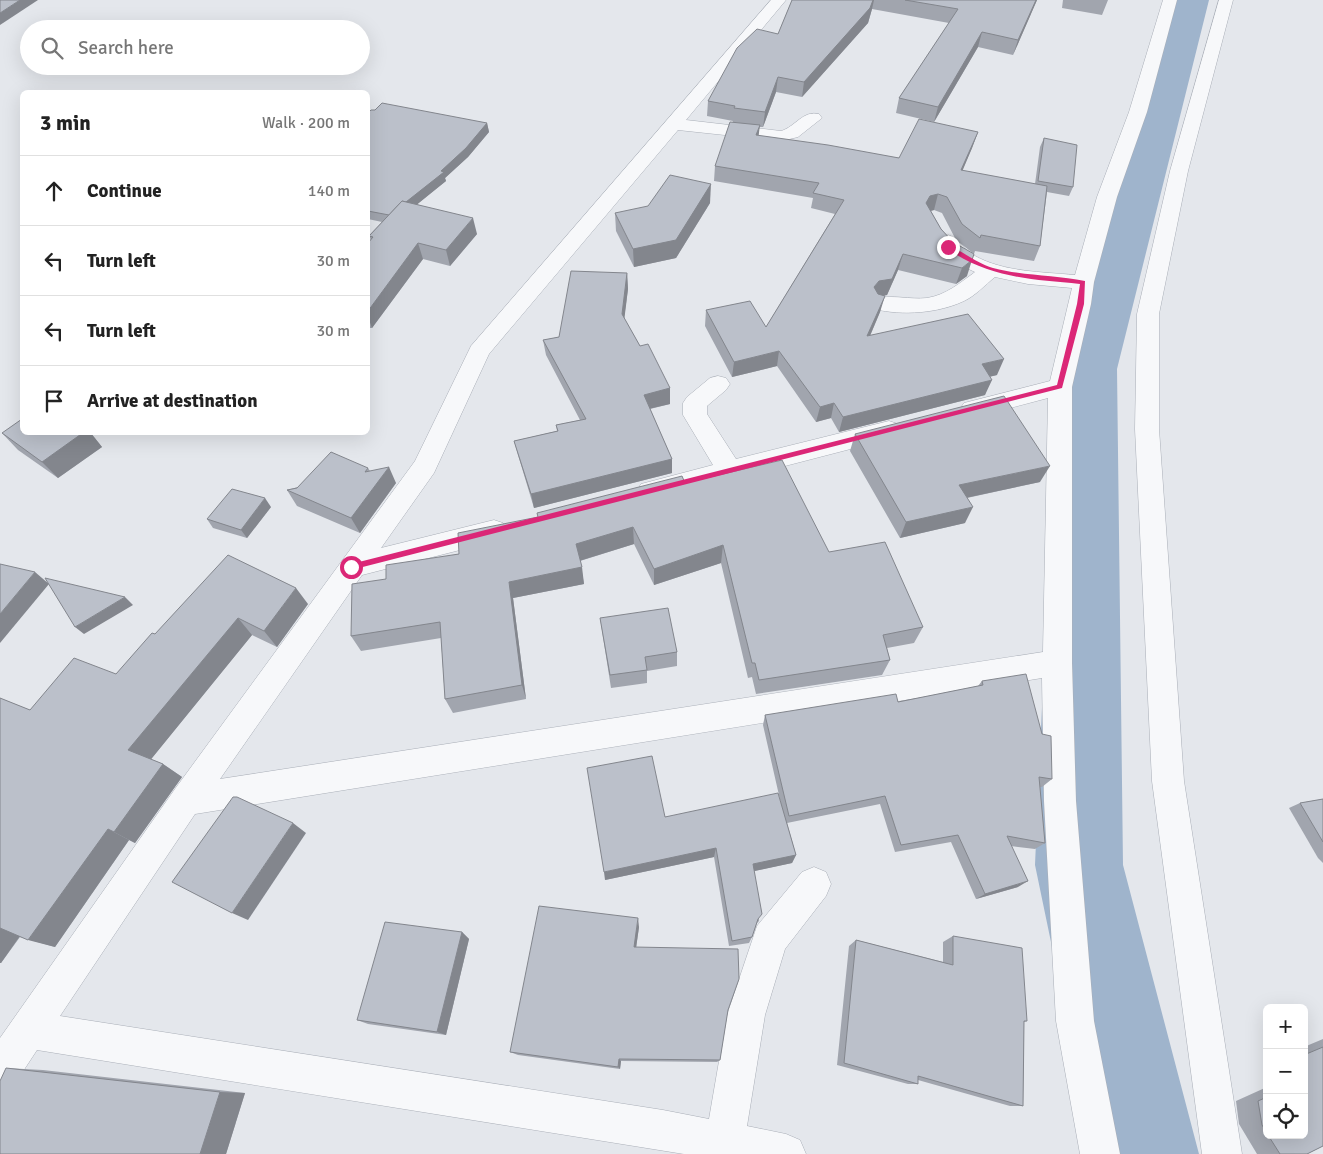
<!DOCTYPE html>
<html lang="en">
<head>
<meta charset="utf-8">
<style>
	:root { --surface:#fff; --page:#f6f6f6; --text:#222; --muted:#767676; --line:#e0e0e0 }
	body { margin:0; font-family:Signika,sans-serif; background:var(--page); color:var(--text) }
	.controls { position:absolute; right:15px; bottom:15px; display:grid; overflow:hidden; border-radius:8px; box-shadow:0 5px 20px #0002 }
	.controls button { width:45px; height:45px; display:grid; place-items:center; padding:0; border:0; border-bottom:1px solid var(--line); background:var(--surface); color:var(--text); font:25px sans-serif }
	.stop { position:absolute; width:15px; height:15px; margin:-11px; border:4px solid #db2777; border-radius:50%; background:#fff }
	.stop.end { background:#db2777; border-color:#fff; box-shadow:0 1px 5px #0008 }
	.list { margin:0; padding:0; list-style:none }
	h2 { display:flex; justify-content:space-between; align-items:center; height:65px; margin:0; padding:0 20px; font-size:21px }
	h2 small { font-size:16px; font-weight:400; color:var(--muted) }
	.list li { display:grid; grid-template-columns:32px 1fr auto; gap:15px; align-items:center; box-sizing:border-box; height:70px; padding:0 20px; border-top:1px solid var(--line) }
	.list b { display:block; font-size:19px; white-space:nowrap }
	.list em { font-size:16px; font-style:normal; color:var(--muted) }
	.icon { flex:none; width:28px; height:28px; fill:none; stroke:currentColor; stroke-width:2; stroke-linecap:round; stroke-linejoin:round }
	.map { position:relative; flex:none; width:1323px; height:1154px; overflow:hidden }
	.search { position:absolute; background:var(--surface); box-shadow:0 5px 20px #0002; left:20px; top:20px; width:350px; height:55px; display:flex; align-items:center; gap:12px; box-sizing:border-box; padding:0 18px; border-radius:28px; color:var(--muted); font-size:19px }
	.panel { position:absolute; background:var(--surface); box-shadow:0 5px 20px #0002; left:20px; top:90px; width:350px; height:345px; border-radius:8px }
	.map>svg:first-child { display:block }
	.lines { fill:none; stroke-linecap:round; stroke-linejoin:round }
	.river { fill:#9fb4cc; fill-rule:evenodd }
	.minor-casing { stroke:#a9aeb7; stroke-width:1 }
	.minor { fill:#f7f8fa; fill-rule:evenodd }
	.wall { fill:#a1a5ae }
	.shaded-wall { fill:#83868d }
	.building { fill:#bbc0ca; stroke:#83868d }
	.route { fill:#db2777 }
</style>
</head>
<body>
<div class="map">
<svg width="1323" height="1154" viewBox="0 0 1323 1154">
	<rect width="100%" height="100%" fill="#e4e7ec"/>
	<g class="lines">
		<path class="river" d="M 1171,0 L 1209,0 L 1117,369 L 1123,865 L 1199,1154 L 1095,1154 L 1035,865 L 1057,369 Z"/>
		<defs>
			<g id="minor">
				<path d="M 771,0 L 786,0 L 686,120 L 781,131 C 795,127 803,110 819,114 L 822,118 L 798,137 L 781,141 L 678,130 L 489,354 L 434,473 L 381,548 L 494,520 L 503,523 L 507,531 L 503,539 L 362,575 L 220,779 L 1043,652 L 1048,398 L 972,418 L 964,415 L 960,409 L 964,403 L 1050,381 L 1072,288 L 1028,284 L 995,277 C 985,285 975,296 964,301 C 939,313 902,316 875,309 L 872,304 L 875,299 C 892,294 910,300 927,298 C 946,295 960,283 975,272 C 957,264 945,255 934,239 L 937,235 C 954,230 959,247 975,256 C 1004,272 1042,272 1075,275 L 1097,197 L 1129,112 L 1163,0 L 1177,0 L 1147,112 L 1117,197 L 1094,282 L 1091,304 L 1072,387 L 1072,663 L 1076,801 L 1094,1021 L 1120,1154 L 1080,1154 L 1056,1021 L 1044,801 L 1042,678 L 195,814 L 60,1016 L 663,1110 L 709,1119 L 727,1015 L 757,926 L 802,872 L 814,867 L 826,872 L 831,884 L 826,896 L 785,949 L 765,1015 L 747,1126 L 786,1134 L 800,1140 L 806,1154 L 684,1154 L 37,1050 L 14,1085 L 0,1090 L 0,1038 L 175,789 L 415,461 L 471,346 Z"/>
				<path d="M 1219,0 L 1233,0 L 1188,171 L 1159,314 L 1159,429 L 1184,781 L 1242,1154 L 1202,1154 L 1152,781 L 1135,429 L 1137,314 L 1170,171 Z"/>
				<path d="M 718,376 L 726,378 L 730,384 L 726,390 L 707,406 L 707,414 L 736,459 L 889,421 L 898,424 L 901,430 L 898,436 L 889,439 L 650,501 L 641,498 L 637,491 L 641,484 L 713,465 L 683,415 L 683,403 L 687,397 L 710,378 Z"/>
			</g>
		</defs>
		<use href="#minor" class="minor-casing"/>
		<use href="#minor" class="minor"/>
	</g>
	<g class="wall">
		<path d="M 792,0 L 1037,0 L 1013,55 L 978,47 L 934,122 L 896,113 L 899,98 L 949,23 L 872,9 L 868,23 L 802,97 L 776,92 L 763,127 L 759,127 L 758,136 L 899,158 L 978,132 L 972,148 L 962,171 L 1035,184 L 1040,147 L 1044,138 L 1073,187 L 1069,196 L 1047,192 L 1040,246 L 1034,261 L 975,251 L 974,254 L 956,240 L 942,213 L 934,210 L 931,211 L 967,276 L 956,284 L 898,270 L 887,295 L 883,296 L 880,312 L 870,336 L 997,375 L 989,377 L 985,395 L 839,432 L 831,418 L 816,422 L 777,366 L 732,377 L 705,326 L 706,310 L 766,327 L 835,214 L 811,208 L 813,198 L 714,181 L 715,166 L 733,121 L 707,116 L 708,101 L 778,34 Z"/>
		<path d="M 1063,0 L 1108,0 L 1102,15 L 1062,8 Z"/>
		<path d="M 375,110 L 487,123 L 489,132 L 468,157 L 445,178 L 446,181 L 417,204 L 477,234 L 450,266 L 423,259 L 372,328 L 368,328 L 368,243 L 371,240 L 369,236 L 382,222 L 368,219 L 368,113 Z"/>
		<path d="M 710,203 L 676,258 L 634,267 L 616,231 L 615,213 Z"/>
		<path d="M 627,273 L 628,289 L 624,318 L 640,346 L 670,388 L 670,404 L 650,409 L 672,459 L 672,473 L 534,508 L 518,455 L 514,441 L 557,431 L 556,425 L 580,420 L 546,355 L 543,340 L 559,337 Z"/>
		<path d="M 22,432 L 90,432 L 102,447 L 58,478 L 18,450 L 2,433 Z"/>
		<path d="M 855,434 L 1040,482 L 967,498 L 965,523 L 900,538 L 850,451 Z"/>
		<path d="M 368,468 L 370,471 L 396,483 L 360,533 L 297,506 L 287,490 Z"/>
		<path d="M 685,483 L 829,552 L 923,627 L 914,643 L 887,648 L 890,660 L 882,675 L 756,694 L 752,677 L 748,678 L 721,563 L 654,585 L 634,544 L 580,561 L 584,584 L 513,598 L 526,699 L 453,713 L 445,699 L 441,638 L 361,651 L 351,636 L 386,579 L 459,554 L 538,517 Z"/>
		<path d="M 271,507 L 247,538 L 213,528 L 207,519 Z"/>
		<path d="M 308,604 L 277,647 L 252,635 L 151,759 L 163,764 L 182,777 L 135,843 L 129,840 L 55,947 L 20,937 L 1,963 L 0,963 L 0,698 L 30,710 L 116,674 L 155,634 Z"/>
		<path d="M 600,618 L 677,652 L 677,666 L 647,671 L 647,683 L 611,688 Z"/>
		<path d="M 982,681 L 1052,779 L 1042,787 L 1040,787 L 1045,843 L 1035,849 L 1011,846 L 1018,887 L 976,899 L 951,842 L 895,852 L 880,804 L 787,823 L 796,855 L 792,863 L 754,871 L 759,921 L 757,923 L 752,937 L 749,943 L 729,946 L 714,857 L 605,880 L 665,817 L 781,804 L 763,725 L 765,715 L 898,702 L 978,686 Z"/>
		<path d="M 1323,799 L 1323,863 L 1318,858 L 1289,808 L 1300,803 Z"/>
		<path d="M 639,927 L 636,948 L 728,1010 L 720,1060 L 717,1062 L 621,1061 L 620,1069 L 518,1055 L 510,1052 Z"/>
		<path d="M 462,932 L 469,939 L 446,1035 L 368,1024 L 357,1020 Z"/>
		<path d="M 953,936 L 1027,1021 L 1024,1022 L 1023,1106 L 1010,1106 L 918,1080 L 918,1084 L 908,1084 L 837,1065 L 849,946 L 856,940 L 943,962 L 943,942 Z"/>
		<path d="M 1323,1039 L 1323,1146 L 1307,1154 L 1257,1154 L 1239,1124 L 1236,1101 L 1267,1087 L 1267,1135 L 1304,1135 L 1304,1047 Z"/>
		<path d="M 6,1068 L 43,1070 L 245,1093 L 226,1154 L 0,1154 Z"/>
	</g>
	<g class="shaded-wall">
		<path d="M 20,0 L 38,0 L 0,25 L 0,13 Z"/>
		<path d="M 873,0 L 874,0 L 872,9 L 868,23 L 802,97 L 804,82 Z"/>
		<path d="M 1036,0 L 1037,0 L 1013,55 L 1018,40 Z"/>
		<path d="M 982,32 L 978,47 L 934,122 L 938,107 Z"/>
		<path d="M 778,77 L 776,92 L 763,127 L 765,112 Z"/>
		<path d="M 487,123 L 489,132 L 468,157 L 445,178 L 446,181 L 393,224 L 390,215 L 441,171 Z"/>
		<path d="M 760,125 L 758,140 L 756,135 Z"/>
		<path d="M 978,132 L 972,148 L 956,186 L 961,170 Z"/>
		<path d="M 711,184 L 710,203 L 676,258 L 634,267 L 633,249 Z"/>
		<path d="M 938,194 L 934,210 L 925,212 L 926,203 L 930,196 Z"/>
		<path d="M 473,218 L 477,234 L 450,266 L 446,250 Z"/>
		<path d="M 418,243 L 423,259 L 372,328 L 368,317 L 368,311 Z"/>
		<path d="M 903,254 L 898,270 L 887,295 L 875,297 L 874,287 Z"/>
		<path d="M 972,260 L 967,276 L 956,284 L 962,268 Z"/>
		<path d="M 627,273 L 628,289 L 623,330 L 622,314 Z"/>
		<path d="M 885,296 L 880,312 L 863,352 L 867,336 Z"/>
		<path d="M 779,351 L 777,366 L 732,377 L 734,362 Z"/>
		<path d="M 1004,359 L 997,375 L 975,380 L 982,364 Z"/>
		<path d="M 992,380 L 985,395 L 839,432 L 843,417 Z"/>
		<path d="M 670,388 L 670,404 L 644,410 L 644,395 Z"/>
		<path d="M 834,403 L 831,418 L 816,422 L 820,407 Z"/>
		<path d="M 84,432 L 90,432 L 102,447 L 58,478 L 42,462 Z"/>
		<path d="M 672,459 L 672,473 L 534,508 L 531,494 Z"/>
		<path d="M 1050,466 L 1040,482 L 951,501 L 959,485 Z"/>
		<path d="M 389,467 L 396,483 L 360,533 L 351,518 Z"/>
		<path d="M 265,498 L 271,507 L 247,538 L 241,530 Z"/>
		<path d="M 973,507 L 965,523 L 900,538 L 906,522 Z"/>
		<path d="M 633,527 L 634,544 L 579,561 L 576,544 Z"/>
		<path d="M 723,545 L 721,563 L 654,585 L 654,569 Z"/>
		<path d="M 582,567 L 584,584 L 513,598 L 526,699 L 522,685 L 509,582 Z"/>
		<path d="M 35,572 L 49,584 L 0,643 L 0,614 Z"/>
		<path d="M 296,588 L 308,604 L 277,647 L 264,631 Z"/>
		<path d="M 125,597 L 133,605 L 84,634 L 75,627 Z"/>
		<path d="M 238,618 L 252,635 L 148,763 L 128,750 Z"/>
		<path d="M 163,764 L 182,777 L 135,843 L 114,832 Z"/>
		<path d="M 293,823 L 306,833 L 248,920 L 232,913 Z"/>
		<path d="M 108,829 L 129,840 L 55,947 L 28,940 Z"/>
		<path d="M 716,848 L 714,857 L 605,880 L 604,872 Z"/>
		<path d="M 796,855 L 792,863 L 750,872 L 753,864 Z"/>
		<path d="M 1028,881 L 1018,887 L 976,899 L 985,894 Z"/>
		<path d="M 638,918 L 639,927 L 635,955 L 634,947 Z"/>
		<path d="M 0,927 L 22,933 L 1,963 L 0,963 Z"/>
		<path d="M 462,932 L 469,939 L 446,1035 L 437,1032 Z"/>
		<path d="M 619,1059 L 621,1061 L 620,1069 L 618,1067 Z"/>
		<path d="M 220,1092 L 245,1093 L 226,1154 L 200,1154 Z"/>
	</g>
	<g class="building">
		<path d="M 0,0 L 20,0 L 0,13 Z"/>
		<path d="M 792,0 L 873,0 L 870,8 L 804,82 L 778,77 L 765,112 L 734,108 L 735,106 L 708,101 L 737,48 L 757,29 L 778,34 Z"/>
		<path d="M 905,0 L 1036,0 L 1018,40 L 982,32 L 938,107 L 899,98 L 958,9 Z"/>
		<path d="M 382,103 L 487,123 L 466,148 L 441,171 L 444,172 L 406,202 L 402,201 L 389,215 L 368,211 L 368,113 L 371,110 L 375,110 Z"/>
		<path d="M 919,119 L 978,132 L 961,170 L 1047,186 L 1040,246 L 981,235 L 980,238 L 962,224 L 947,197 L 938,194 L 930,196 L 926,203 L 941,229 L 953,242 L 974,254 L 972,260 L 962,268 L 903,254 L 892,279 L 879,281 L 874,287 L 878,294 L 885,296 L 867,336 L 968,314 L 1004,359 L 982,364 L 992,380 L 843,417 L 834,403 L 820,407 L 779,351 L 734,362 L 706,310 L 750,301 L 766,327 L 844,200 L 813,193 L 819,183 L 715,166 L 730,122 L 760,125 L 756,135 L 828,145 L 899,158 Z"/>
		<path d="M 1044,138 L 1077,145 L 1073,187 L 1038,181 Z"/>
		<path d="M 670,175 L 711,184 L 676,240 L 633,249 L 615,213 L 648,206 Z"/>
		<path d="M 402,201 L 473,218 L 446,250 L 418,243 L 368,311 L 368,243 L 373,237 L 369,236 Z"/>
		<path d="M 571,271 L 627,273 L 622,314 L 640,346 L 648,344 L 670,388 L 644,395 L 672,459 L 531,494 L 514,441 L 558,431 L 556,425 L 586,419 L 543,340 L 559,337 Z"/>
		<path d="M 1004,396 L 1050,466 L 959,485 L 973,507 L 906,522 L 855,434 Z"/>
		<path d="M 22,419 L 22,432 L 84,432 L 42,462 L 2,433 Z"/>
		<path d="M 331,452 L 368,468 L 365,472 L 389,467 L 351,518 L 287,490 L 297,488 Z"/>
		<path d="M 782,460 L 829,552 L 885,542 L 923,627 L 883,635 L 890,660 L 759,680 L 755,663 L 752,663 L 723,545 L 654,569 L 633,527 L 576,544 L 582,567 L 509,582 L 522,685 L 445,699 L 440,622 L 351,636 L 352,584 L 386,579 L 386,565 L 459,554 L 458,533 L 538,517 L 537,513 L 682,476 L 685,483 Z"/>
		<path d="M 232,489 L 265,498 L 241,530 L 207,519 Z"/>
		<path d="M 228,555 L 296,588 L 264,631 L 238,618 L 128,750 L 163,764 L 114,832 L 108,829 L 28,940 L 0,928 L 0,698 L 30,710 L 74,658 L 116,674 L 152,633 L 155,634 Z"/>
		<path d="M 0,564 L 35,572 L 0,614 Z"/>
		<path d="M 45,578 L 125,597 L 75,627 Z"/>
		<path d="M 668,608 L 677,652 L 645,657 L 647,670 L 610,675 L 600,618 Z"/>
		<path d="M 1026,674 L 1042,734 L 1051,736 L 1052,779 L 1039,777 L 1045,843 L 1007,836 L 1028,881 L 985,894 L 958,835 L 901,845 L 885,796 L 789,816 L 765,715 L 896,694 L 898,702 L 983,685 L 982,681 Z"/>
		<path d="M 652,756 L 665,817 L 778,793 L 796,855 L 753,864 L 762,914 L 758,919 L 752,937 L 732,941 L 716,848 L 604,872 L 587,768 Z"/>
		<path d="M 233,797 L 237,797 L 293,823 L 232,913 L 172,882 Z"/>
		<path d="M 1323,799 L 1323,842 L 1300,803 Z"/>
		<path d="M 539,906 L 638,918 L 634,947 L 738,949 L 739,979 L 728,1010 L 720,1060 L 619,1059 L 618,1067 L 510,1052 Z"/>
		<path d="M 385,922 L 462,932 L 437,1032 L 357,1020 Z"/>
		<path d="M 953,936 L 1022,948 L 1027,1021 L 1024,1021 L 1023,1106 L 918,1076 L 918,1084 L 844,1063 L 856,940 L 953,965 Z"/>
		<path d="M 1323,1047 L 1323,1146 L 1307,1154 L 1280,1154 L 1268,1135 L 1304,1135 L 1304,1055 Z"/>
		<path d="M 6,1068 L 220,1092 L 200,1154 L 0,1154 L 0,1081 Z"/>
		<path d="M 1267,1097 L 1267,1133 L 1262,1125 L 1258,1101 Z"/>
	</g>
	<path class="route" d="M 948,245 C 964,252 976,263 993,268 C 1023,276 1055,275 1085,281 L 1084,304 L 1062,388 L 351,570 L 348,569 L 348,565 L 351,564 L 1057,385 L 1077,304 L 1080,284 C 1029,279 989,278 946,248 Z"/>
</svg>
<div class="controls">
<button>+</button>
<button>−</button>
<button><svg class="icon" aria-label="locate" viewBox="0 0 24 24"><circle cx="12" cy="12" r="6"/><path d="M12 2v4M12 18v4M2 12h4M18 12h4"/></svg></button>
</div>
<div class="stop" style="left:351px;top:567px"></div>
<div class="stop end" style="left:948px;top:247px"></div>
<div class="search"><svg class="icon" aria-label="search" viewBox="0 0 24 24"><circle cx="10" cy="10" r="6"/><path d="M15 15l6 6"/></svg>Search here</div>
<section class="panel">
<h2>3 min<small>Walk · 200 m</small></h2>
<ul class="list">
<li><svg class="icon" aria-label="ahead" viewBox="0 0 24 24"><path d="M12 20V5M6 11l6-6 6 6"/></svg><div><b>Continue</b></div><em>140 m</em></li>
<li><svg class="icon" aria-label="left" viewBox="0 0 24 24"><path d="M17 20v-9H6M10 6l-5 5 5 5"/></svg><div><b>Turn left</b></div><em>30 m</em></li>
<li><svg class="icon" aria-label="left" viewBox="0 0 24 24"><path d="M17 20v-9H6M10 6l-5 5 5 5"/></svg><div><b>Turn left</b></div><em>30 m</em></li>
<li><svg class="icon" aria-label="arrive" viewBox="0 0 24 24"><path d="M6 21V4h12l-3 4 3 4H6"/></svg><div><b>Arrive at destination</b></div></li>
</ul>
</section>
</div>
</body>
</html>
